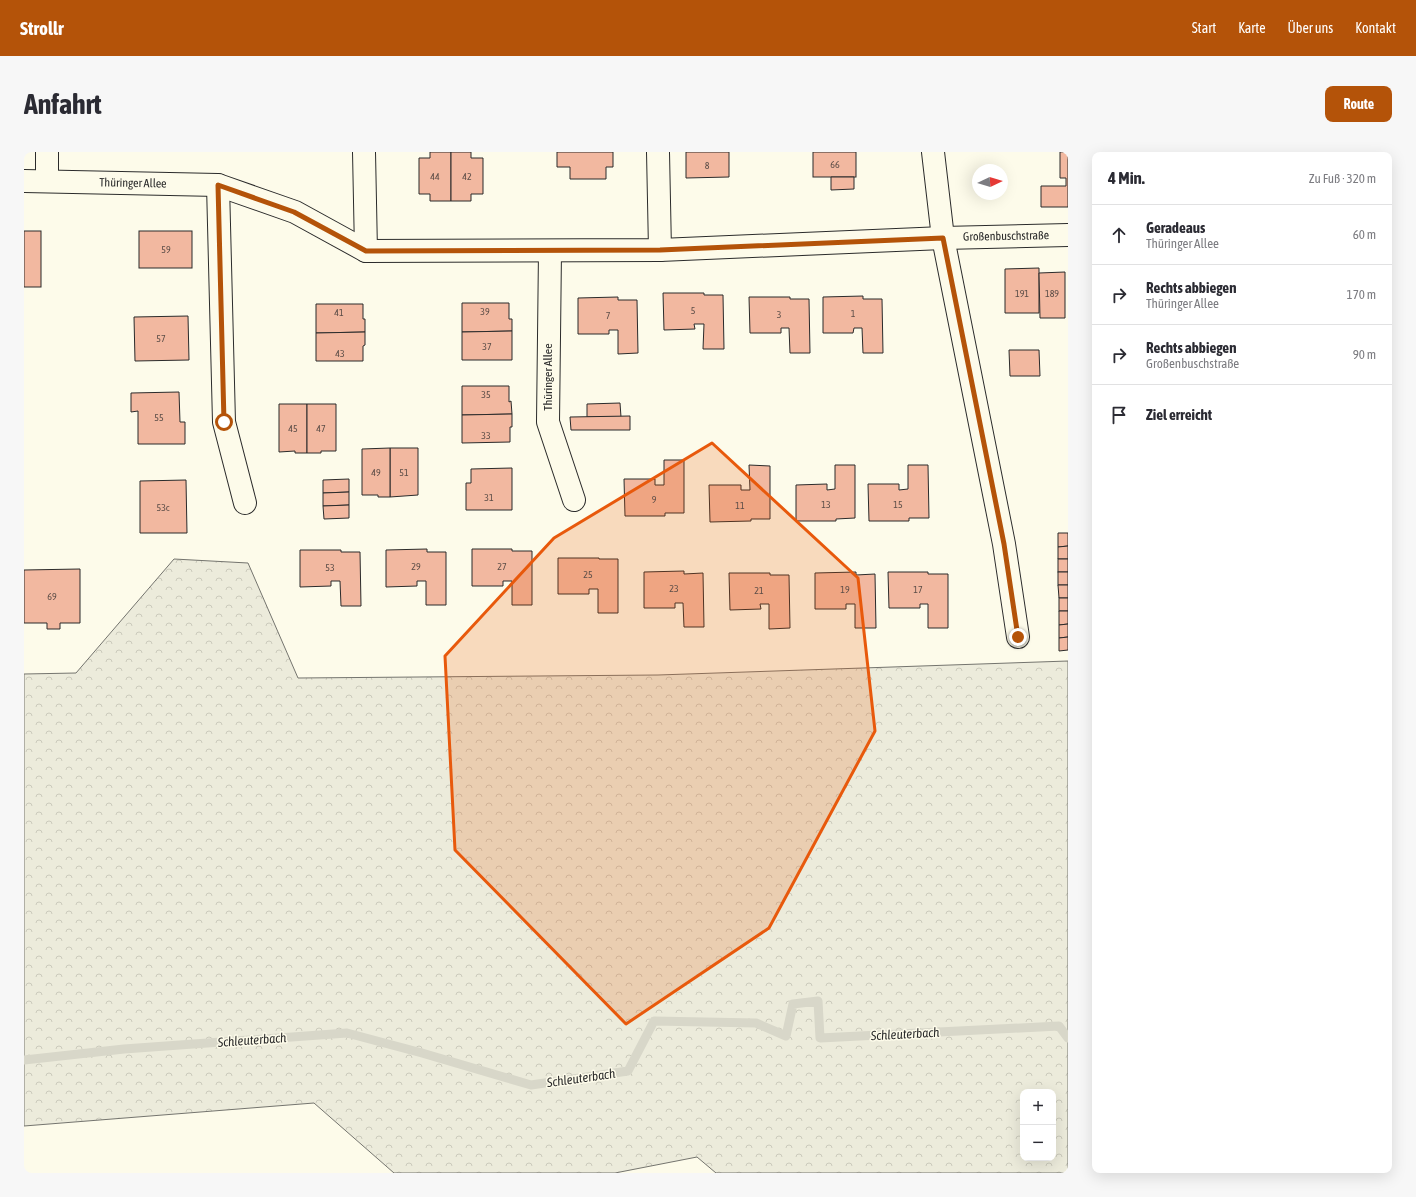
<!DOCTYPE html>
<html lang="de">
<head>
<meta charset="utf-8">
<style>
	:root { --surface:#fff; --page:#f7f7f7; --text:#2b2b33; --muted:#7c7c81; --line:#e1e1e2; --accent:#b45309 }
	body { margin:0; font-family:"Asap Condensed",sans-serif; background:var(--page); color:var(--text) }
	.controls { position:absolute; right:12px; bottom:12px; display:grid; overflow:hidden; border-radius:8px; box-shadow:0 4px 16px #0002 }
	.controls button { width:36px; height:36px; display:grid; place-items:center; padding:0; border:0; border-bottom:1px solid var(--line); background:var(--surface); color:var(--text); font:20px sans-serif }
	.compass { position:absolute; left:948px; top:12px; width:36px; height:36px; border-radius:50%; background:var(--surface); box-shadow:0 4px 16px #0002; rotate:86deg }
	.stop { position:absolute; width:12px; height:12px; margin:-9px; border:3px solid #b45309; border-radius:50%; background:#fff }
	.stop.end { background:#b45309; border-color:#fff; box-shadow:0 1px 4px #0008 }
	.list { margin:0; padding:0; list-style:none }
	h2 { display:flex; justify-content:space-between; align-items:center; height:52px; margin:0; padding:0 16px; font-size:17px }
	h2 small { font-size:13px; font-weight:400; color:var(--muted) }
	.list li { display:grid; grid-template-columns:26px 1fr auto; gap:12px; align-items:center; box-sizing:border-box; height:60px; padding:0 16px; border-top:1px solid var(--line) }
	.list b { display:block; font-size:15px; white-space:nowrap }
	.list p { margin:0; font-size:13px; white-space:nowrap; color:var(--muted) }
	.list em { font-size:13px; font-style:normal; color:var(--muted) }
	.icon { flex:none; width:22px; height:22px; fill:none; stroke:currentColor; stroke-width:2; stroke-linecap:round; stroke-linejoin:round }
	.map { position:relative; flex:none; width:1044px; height:1021px; overflow:hidden; border-radius:8px }
	header { display:flex; align-items:center; gap:24px; box-sizing:border-box; height:56px; padding:0 20px; background:var(--accent); color:#fff }
	header strong { font-size:19px }
	nav { display:flex; gap:22px; margin-inline-start:auto; font-size:14px }
	.intro { display:flex; align-items:center; justify-content:space-between; box-sizing:border-box; height:96px; padding:0 24px }
	h1 { margin:0; font-size:28px }
	.button { padding:10px 18px; border-radius:8px; background:var(--accent); color:#fff; font-size:14px; font-weight:700 }
	main { display:flex; gap:24px; padding:0 24px }
	aside { flex:1; background:var(--surface); border-radius:8px; box-shadow:0 4px 16px #0002 }
	.map>svg:first-child { display:block }
	.forest { fill:url(#forest-crowns); stroke:#74746e; fill-rule:evenodd }
	.lines { fill:none; stroke-linecap:round; stroke-linejoin:round }
	.stream { stroke:#d8d7c9; stroke-width:9 }
	.building { fill:#f2b8a0; stroke:#2b2b2b }
	.minor-casing { stroke:#2b2b2b; stroke-width:24 }
	.minor { stroke:#fdfbea; stroke-width:22 }
	.route { stroke:#b45309; stroke-width:5 }
	.marked { fill:#e8590c; fill-opacity:0.2; stroke:#e8590c; stroke-width:3; stroke-linejoin:round }
	.labels { text-anchor:middle; dominant-baseline:central; stroke-width:3; stroke-linejoin:round; paint-order:stroke }
	.number-label { font-size:10px; fill:#5d4e48 }
	.street-label { font-size:12px; fill:#2b2b2b; stroke:#fdfbea }
	.water-label { font-size:13px; font-style:italic; fill:#2b2b2b; stroke:#fdfbea }
</style>
</head>
<body>
<header>
<strong>Strollr</strong>
<nav><a>Start</a><a>Karte</a><a>Über uns</a><a>Kontakt</a></nav>
</header>
<div class="intro"><h1>Anfahrt</h1><a class="button">Route</a></div>
<main>
<div class="map">
<svg width="1044" height="1021" viewBox="0 0 1044 1021">
	<defs>
		<pattern id="forest-crowns" width="20" height="18" patternUnits="userSpaceOnUse"><rect width="20" height="18" fill="#ecebdb"/><path d="M2 6a3 3 0 1 1 6 0M12 15a3 3 0 1 1 6 0" fill="none" stroke="#cbcabc"/></pattern>
	</defs>
	<rect width="100%" height="100%" fill="#fdfbea"/>
	<path class="forest" d="M 150,407 L 224,411 L 274,526 L 634,523 L 1044,509 L 1044,1021 L 692,1021 L 673,1005 L 591,1021 L 370,1021 L 290,951 L 0,974 L 0,522 L 52,521 ZM 999,940 L 1029,940 L 1029,1006 L 999,1006 Z"/>
	<g class="lines">
		<path class="stream" d="M 0,908 L 100,897 L 323,881 L 398,901 L 507,933 L 604,919 L 630,869 L 732,871 L 762,884 L 769,852 L 794,849 L 796,886 L 1035,874 L 1044,886"/>
	</g>
	<g class="building">
		<path d="M 406,0 L 427,0 L 427,49 L 406,49 L 406,42 L 395,42 L 395,6 L 406,6 Z"/>
		<path d="M 427,0 L 447,0 L 447,6 L 459,6 L 459,42 L 447,42 L 447,49 L 427,49 Z"/>
		<path d="M 533,0 L 589,0 L 589,15 L 582,15 L 582,27 L 546,27 L 546,15 L 533,15 Z"/>
		<path d="M 662,0 L 705,0 L 705,25 L 662,26 Z"/>
		<rect x="789" y="0" width="43" height="25"/>
		<path d="M 1036,0 L 1044,0 L 1044,55 L 1017,55 L 1017,34 L 1042,34 L 1042,26 L 1036,26 Z"/>
		<path d="M 807,25 L 830,25 L 830,37 L 807,38 Z"/>
		<rect x="0" y="79" width="17" height="56"/>
		<rect x="115" y="79" width="53" height="37"/>
		<path d="M 1015,116 L 1015,161 L 981,161 L 981,117 Z"/>
		<path d="M 1041,120 L 1041,166 L 1016,166 L 1015,121 Z"/>
		<path d="M 639,141 L 680,141 L 680,143 L 699,143 L 700,197 L 679,197 L 680,172 L 670,172 L 671,177 L 640,178 Z"/>
		<path d="M 839,144 L 839,147 L 858,147 L 859,201 L 839,201 L 838,176 L 830,176 L 829,181 L 799,181 L 799,145 Z"/>
		<path d="M 594,145 L 594,148 L 613,148 L 614,201 L 594,202 L 594,178 L 585,178 L 585,182 L 554,182 L 554,146 Z"/>
		<path d="M 725,145 L 766,145 L 766,147 L 785,147 L 786,201 L 766,201 L 765,176 L 757,176 L 757,181 L 726,181 Z"/>
		<path d="M 438,151 L 485,151 L 485,167 L 488,167 L 488,179 L 438,180 Z"/>
		<path d="M 292,152 L 339,152 L 339,167 L 341,167 L 341,180 L 292,181 Z"/>
		<path d="M 164,164 L 165,208 L 111,209 L 110,165 Z"/>
		<path d="M 488,179 L 488,208 L 438,208 L 438,180 Z"/>
		<path d="M 341,180 L 341,193 L 339,194 L 339,209 L 292,209 L 292,181 Z"/>
		<path d="M 985,198 L 1015,198 L 1016,224 L 986,224 Z"/>
		<path d="M 438,234 L 485,234 L 485,250 L 487,249 L 488,262 L 438,263 Z"/>
		<path d="M 155,240 L 156,270 L 161,270 L 161,292 L 114,292 L 114,259 L 107,260 L 107,241 Z"/>
		<path d="M 596,251 L 597,265 L 563,265 L 563,252 Z"/>
		<path d="M 255,252 L 283,252 L 283,301 L 271,301 L 271,299 L 255,300 Z"/>
		<path d="M 283,252 L 312,252 L 312,299 L 297,299 L 297,301 L 283,301 Z"/>
		<path d="M 488,262 L 488,275 L 486,275 L 486,290 L 438,291 L 438,263 Z"/>
		<path d="M 606,264 L 606,278 L 547,278 L 546,265 Z"/>
		<path d="M 366,296 L 394,296 L 394,343 L 366,345 Z"/>
		<path d="M 366,296 L 366,345 L 354,345 L 354,343 L 338,343 L 338,297 Z"/>
		<path d="M 640,308 L 660,308 L 660,361 L 641,361 L 641,364 L 601,364 L 600,327 L 631,327 L 631,333 L 640,333 Z"/>
		<path d="M 725,313 L 746,314 L 746,367 L 727,367 L 727,369 L 686,370 L 685,333 L 717,333 L 717,338 L 726,338 Z"/>
		<path d="M 811,313 L 831,313 L 831,366 L 812,367 L 812,369 L 772,369 L 772,333 L 803,332 L 803,338 L 811,337 Z"/>
		<path d="M 884,313 L 904,313 L 905,366 L 885,366 L 885,369 L 845,369 L 844,332 L 875,332 L 875,338 L 884,337 Z"/>
		<path d="M 488,316 L 488,358 L 442,358 L 442,331 L 447,331 L 447,317 Z"/>
		<path d="M 325,327 L 325,340 L 299,341 L 299,328 Z"/>
		<path d="M 162,328 L 163,381 L 116,381 L 116,329 Z"/>
		<path d="M 325,340 L 325,353 L 299,354 L 299,341 Z"/>
		<path d="M 325,353 L 325,366 L 300,367 L 299,354 Z"/>
		<path d="M 1034,381 L 1044,381 L 1044,394 L 1034,395 Z"/>
		<path d="M 1044,394 L 1044,407 L 1034,407 L 1034,395 Z"/>
		<path d="M 403,397 L 403,400 L 422,400 L 422,453 L 402,453 L 402,429 L 393,429 L 393,434 L 362,435 L 362,398 Z"/>
		<path d="M 448,397 L 488,397 L 488,399 L 508,399 L 508,453 L 488,453 L 488,429 L 479,429 L 479,434 L 448,434 Z"/>
		<path d="M 276,398 L 317,398 L 317,400 L 336,400 L 337,454 L 317,454 L 316,429 L 307,429 L 307,434 L 276,435 Z"/>
		<path d="M 534,406 L 575,406 L 575,407 L 594,407 L 594,461 L 574,461 L 574,437 L 565,437 L 565,442 L 534,442 Z"/>
		<rect x="1034" y="407" width="10" height="13"/>
		<path d="M 56,417 L 56,471 L 36,471 L 36,477 L 23,477 L 23,471 L 0,471 L 0,418 Z"/>
		<path d="M 660,419 L 660,422 L 679,421 L 680,475 L 660,475 L 659,451 L 651,451 L 651,456 L 620,456 L 620,420 Z"/>
		<path d="M 832,420 L 832,423 L 851,422 L 852,476 L 831,476 L 831,452 L 822,452 L 822,457 L 791,457 L 791,421 Z"/>
		<path d="M 864,420 L 904,420 L 904,422 L 924,422 L 924,476 L 904,476 L 904,452 L 896,452 L 896,456 L 865,456 Z"/>
		<rect x="1034" y="420" width="10" height="13"/>
		<path d="M 705,421 L 746,421 L 746,423 L 765,423 L 766,476 L 745,477 L 745,452 L 736,452 L 737,457 L 706,458 Z"/>
		<path d="M 1034,433 L 1044,433 L 1044,446 L 1035,446 Z"/>
		<rect x="1035" y="446" width="9" height="13"/>
		<path d="M 1035,459 L 1044,459 L 1044,472 L 1035,473 Z"/>
		<path d="M 1044,472 L 1044,485 L 1035,486 L 1035,473 Z"/>
		<path d="M 1044,485 L 1044,498 L 1035,499 L 1035,486 Z"/>
	</g>
	<g class="lines">
		<defs>
			<g id="minor">
				<path d="M 23,0 L 23,29"/>
				<path d="M 340,0 L 342,99"/>
				<path d="M 634,0 L 636,98"/>
				<path d="M 909,0 L 919,86 L 980,392 L 994,485"/>
				<path d="M 0,29 L 194,33 L 271,60 L 342,99 L 636,98 L 919,86 L 1044,83"/>
				<path d="M 194,33 L 200,270 L 221,351"/>
				<path d="M 526,99 L 524,270 L 550,348"/>
			</g>
		</defs>
		<use href="#minor" class="minor-casing"/>
		<use href="#minor" class="minor"/>
	</g>
	<g class="lines">
		<path class="route" d="M 200,270 L 194,33 L 270,60 L 342,99 L 636,98 L 919,86 L 980,392 L 994,485"/>
	</g>
	<path class="marked" d="M 688,291 L 834,426 L 851,579 L 745,776 L 602,872 L 431,698 L 421,504 L 530,386 Z"/>
	<g class="labels">
		<g class="number-label">
			<text x="811" y="12">66</text>
			<text x="683" y="13">8</text>
			<text x="411" y="24">44</text>
			<text x="443" y="24">42</text>
			<text x="142" y="97">59</text>
			<text x="998" y="141">191</text>
			<text x="1028" y="141">189</text>
			<text x="669" y="158">5</text>
			<text x="461" y="159">39</text>
			<text x="315" y="160">41</text>
			<text x="829" y="161">1</text>
			<text x="755" y="162">3</text>
			<text x="584" y="163">7</text>
			<text x="137" y="186">57</text>
			<text x="463" y="194">37</text>
			<text x="316" y="201">43</text>
			<text x="462" y="242">35</text>
			<text x="135" y="265">55</text>
			<text x="269" y="276">45</text>
			<text x="297" y="276">47</text>
			<text x="462" y="283">33</text>
			<text x="352" y="320">49</text>
			<text x="380" y="320">51</text>
			<text x="465" y="345">31</text>
			<text x="630" y="347">9</text>
			<text x="802" y="352">13</text>
			<text x="874" y="352">15</text>
			<text x="716" y="353">11</text>
			<text x="139" y="355">53c</text>
			<text x="392" y="414">29</text>
			<text x="478" y="414">27</text>
			<text x="306" y="415">53</text>
			<text x="564" y="422">25</text>
			<text x="650" y="436">23</text>
			<text x="821" y="437">19</text>
			<text x="894" y="437">17</text>
			<text x="735" y="438">21</text>
			<text x="28" y="444">69</text>
		</g>
		<g class="street-label">
			<text transform="translate(109 31) rotate(1)">Thüringer Allee</text>
			<text transform="translate(982 84) rotate(-1)">Großenbuschstraße</text>
			<text transform="translate(524 225) rotate(-90)">Thüringer Allee</text>
		</g>
		<g class="water-label">
			<text transform="translate(881 882) rotate(-3)">Schleuterbach</text>
			<text transform="translate(228 888) rotate(-4)">Schleuterbach</text>
			<text transform="translate(557 926) rotate(-8)">Schleuterbach</text>
		</g>
	</g>
</svg>
<div class="controls">
<button>+</button>
<button>−</button>
</div>
<svg class="compass" viewBox="-18 -18 36 36"><path d="M0-13l5 13h-10z" fill="#e53935"/><path d="M0 13l5-13h-10z" fill="#7c7c81"/></svg>
<div class="stop" style="left:200px;top:270px"></div>
<div class="stop end" style="left:994px;top:485px"></div>
</div>
<aside>
<h2>4 Min.<small>Zu Fuß · 320 m</small></h2>
<ul class="list">
<li><svg class="icon" aria-label="ahead" viewBox="0 0 24 24"><path d="M12 20V5M6 11l6-6 6 6"/></svg><div><b>Geradeaus</b><p>Thüringer Allee</p></div><em>60 m</em></li>
<li><svg class="icon" aria-label="right" viewBox="0 0 24 24"><path d="M7 20v-9h11M14 6l5 5-5 5"/></svg><div><b>Rechts abbiegen</b><p>Thüringer Allee</p></div><em>170 m</em></li>
<li><svg class="icon" aria-label="right" viewBox="0 0 24 24"><path d="M7 20v-9h11M14 6l5 5-5 5"/></svg><div><b>Rechts abbiegen</b><p>Großenbuschstraße</p></div><em>90 m</em></li>
<li><svg class="icon" aria-label="arrive" viewBox="0 0 24 24"><path d="M6 21V4h12l-3 4 3 4H6"/></svg><div><b>Ziel erreicht</b></div></li>
</ul>
</aside>
</main>
</body>
</html>
